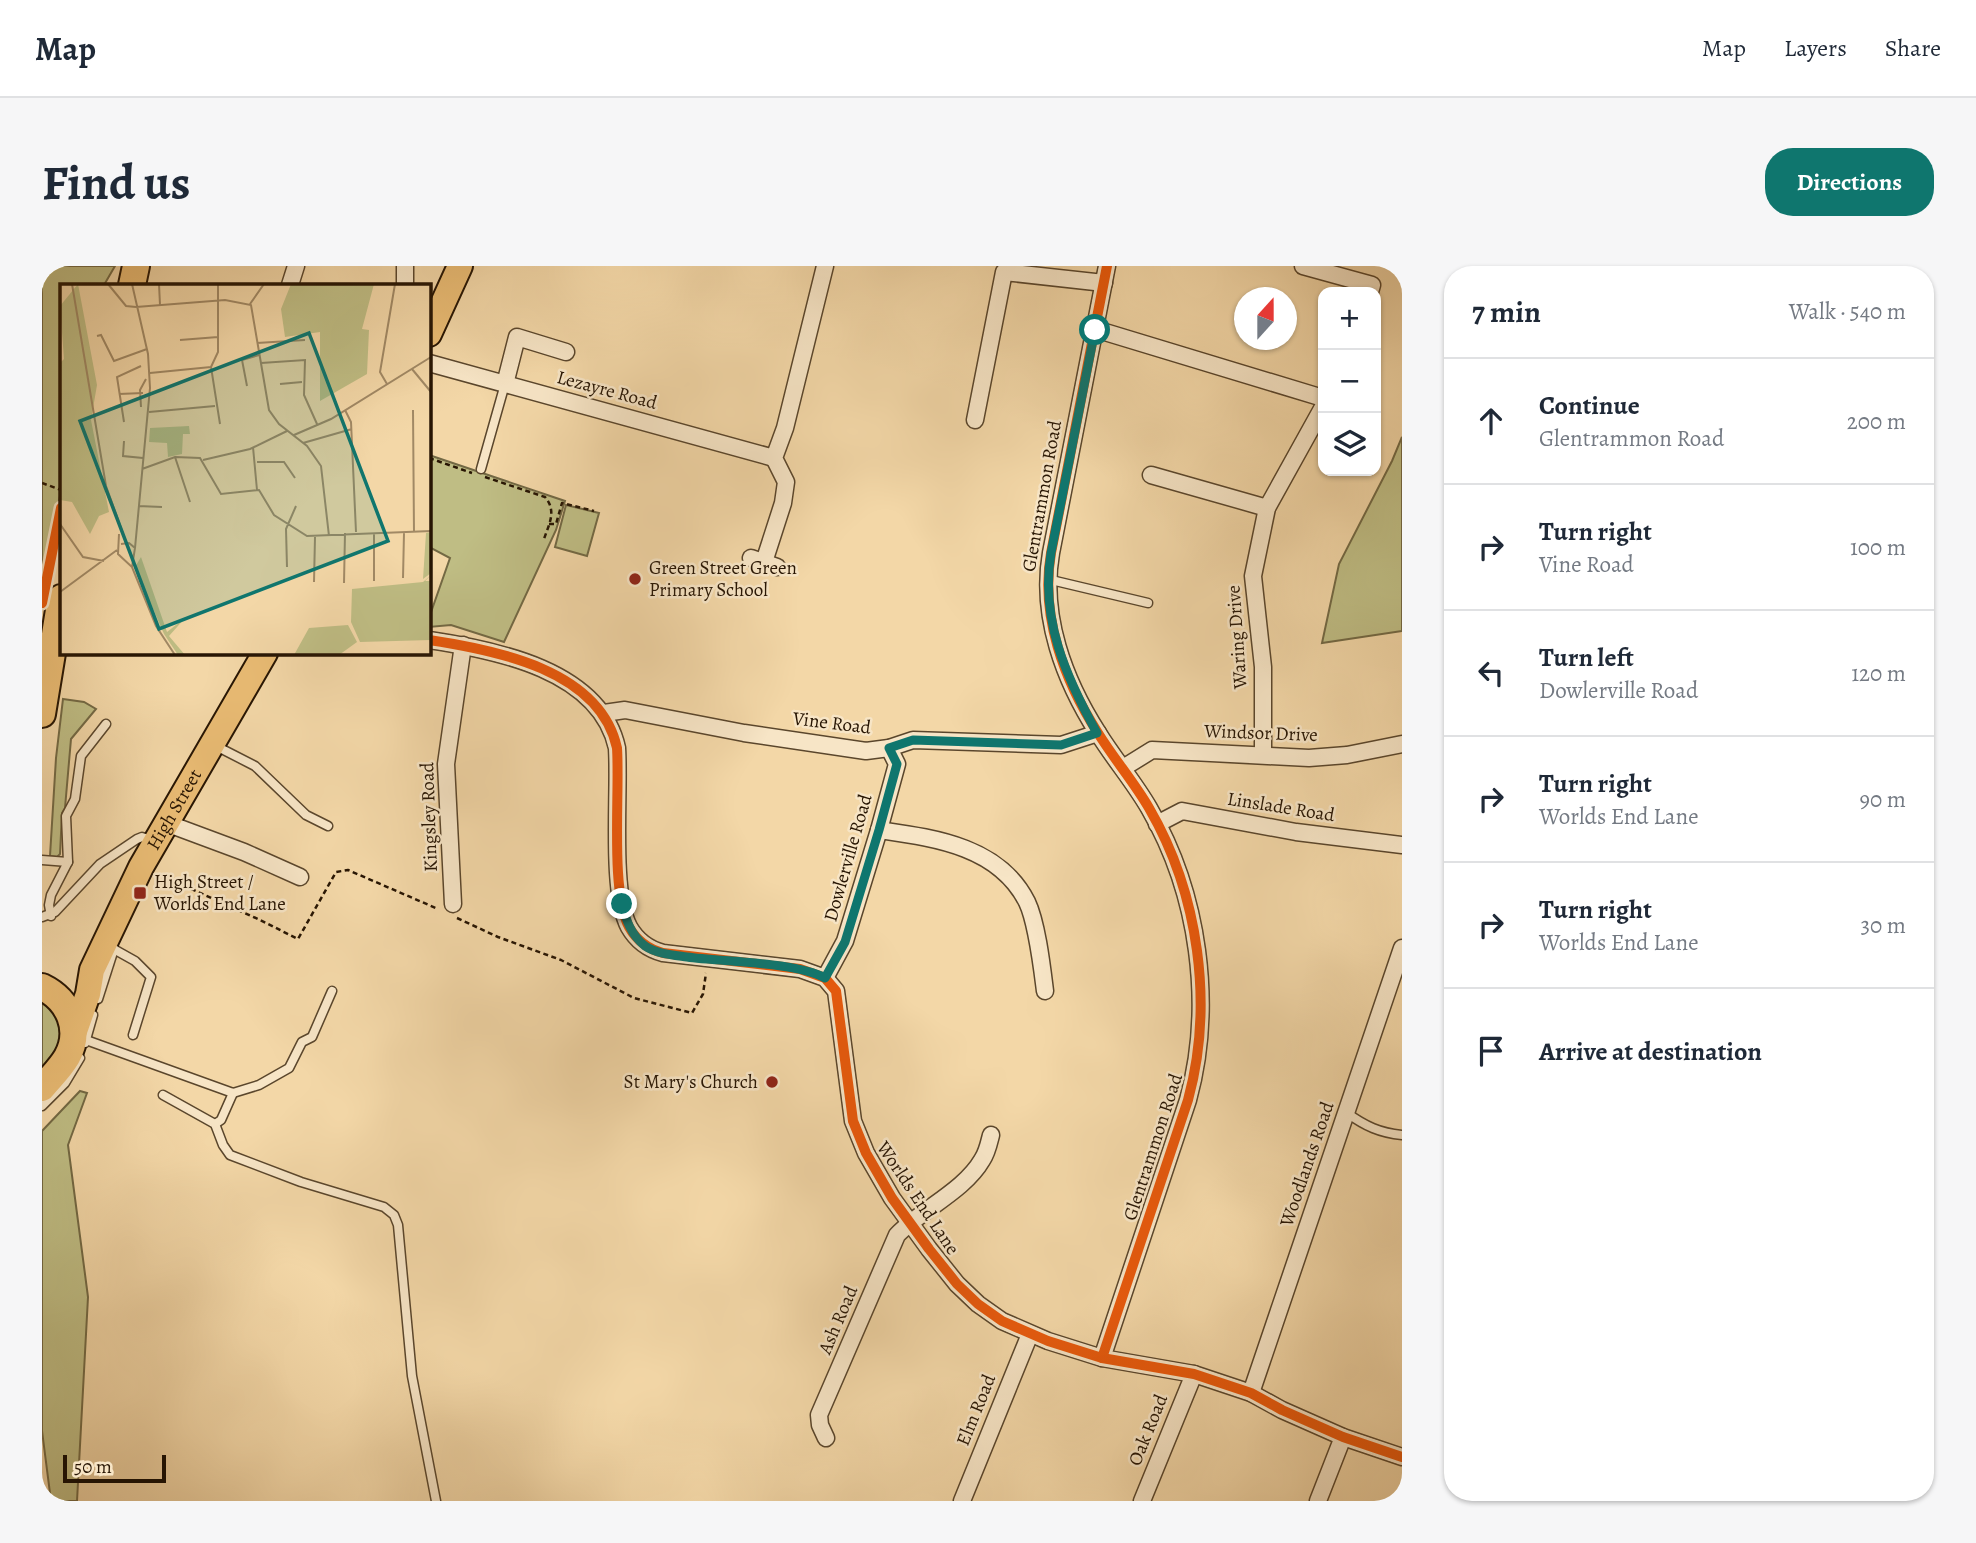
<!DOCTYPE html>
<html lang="en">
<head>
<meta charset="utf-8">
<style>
	:root { --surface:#fff; --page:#f6f6f7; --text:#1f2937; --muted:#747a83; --line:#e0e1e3; --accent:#0f766e }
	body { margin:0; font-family:Alegreya,serif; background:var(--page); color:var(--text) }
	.controls { position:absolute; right:21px; top:21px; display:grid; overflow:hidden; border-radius:14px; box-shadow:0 2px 5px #0004 }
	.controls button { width:63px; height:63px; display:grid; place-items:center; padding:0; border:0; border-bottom:2px solid var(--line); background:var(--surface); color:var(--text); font:35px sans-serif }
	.compass { position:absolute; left:1192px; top:21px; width:63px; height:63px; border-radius:50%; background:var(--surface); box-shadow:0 2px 5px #0004; rotate:21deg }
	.scale { position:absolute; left:21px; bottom:18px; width:103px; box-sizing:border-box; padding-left:7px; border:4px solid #271503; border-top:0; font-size:19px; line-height:24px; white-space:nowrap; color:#271503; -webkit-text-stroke:5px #f7e5c6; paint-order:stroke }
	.stop { position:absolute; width:21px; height:21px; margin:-16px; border:5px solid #0f766e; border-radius:50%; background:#fff }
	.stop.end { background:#0f766e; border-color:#fff; box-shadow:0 2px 7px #0008 }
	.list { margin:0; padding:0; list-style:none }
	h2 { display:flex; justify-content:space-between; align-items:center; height:91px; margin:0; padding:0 28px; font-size:30px }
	h2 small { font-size:23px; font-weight:400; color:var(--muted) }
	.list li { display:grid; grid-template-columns:46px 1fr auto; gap:21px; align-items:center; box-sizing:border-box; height:126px; padding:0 28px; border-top:2px solid var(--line) }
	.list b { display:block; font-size:26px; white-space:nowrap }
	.list p { margin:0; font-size:23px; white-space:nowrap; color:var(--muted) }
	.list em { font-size:23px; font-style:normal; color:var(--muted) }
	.icon { flex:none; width:38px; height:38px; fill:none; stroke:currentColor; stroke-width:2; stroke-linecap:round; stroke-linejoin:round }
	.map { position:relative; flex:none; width:1360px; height:1235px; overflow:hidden; border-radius:28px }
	header { display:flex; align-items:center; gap:42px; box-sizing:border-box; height:98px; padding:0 35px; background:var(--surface); border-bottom:2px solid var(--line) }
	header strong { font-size:33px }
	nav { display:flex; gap:38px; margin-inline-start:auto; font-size:24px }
	.intro { display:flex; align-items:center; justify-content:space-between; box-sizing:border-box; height:168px; padding:0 42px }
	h1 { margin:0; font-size:49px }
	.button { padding:18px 32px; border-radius:28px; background:var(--accent); color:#fff; font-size:24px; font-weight:700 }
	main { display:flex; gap:42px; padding:0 42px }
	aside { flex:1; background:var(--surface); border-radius:28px; box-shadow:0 2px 5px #0004 }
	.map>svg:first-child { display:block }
	.green { fill:#bfbd84; stroke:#736944; stroke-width:2 }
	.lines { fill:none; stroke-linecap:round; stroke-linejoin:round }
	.service-casing { stroke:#5a462c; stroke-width:11 }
	.minor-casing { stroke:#5a462c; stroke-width:19 }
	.primary-casing { stroke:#271503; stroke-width:28 }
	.trunk-casing { stroke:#271503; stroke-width:30 }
	.path { stroke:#271503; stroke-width:2.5; stroke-dasharray:5 3.5; stroke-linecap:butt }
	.service { stroke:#f7e5c6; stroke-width:8 }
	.minor { stroke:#f7e5c6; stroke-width:16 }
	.primary { stroke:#eabc74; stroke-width:24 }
	.trunk { stroke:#eabc74; stroke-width:26 }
	.cycleway-casing { stroke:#f7e5c6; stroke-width:15 }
	.cycleway { stroke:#e8590c; stroke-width:10 }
	.route { stroke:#0f766e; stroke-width:9 }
	.poi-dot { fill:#8f2418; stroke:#f7e5c6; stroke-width:2.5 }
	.labels { text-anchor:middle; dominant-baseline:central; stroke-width:5; stroke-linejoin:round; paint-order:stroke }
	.street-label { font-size:19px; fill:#271503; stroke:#f7e5c6 }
	.poi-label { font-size:19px; fill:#271503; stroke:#f7e5c6; text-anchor:start }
	.inset-road { fill:none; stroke:#a18965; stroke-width:2 }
	.view { fill:#0f766e; fill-opacity:0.15; stroke:#0f766e; stroke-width:3.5 }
	.inset-edge { fill:none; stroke:#271503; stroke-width:3.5 }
</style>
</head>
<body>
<header>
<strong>Map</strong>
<nav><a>Map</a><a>Layers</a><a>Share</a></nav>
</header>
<div class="intro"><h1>Find us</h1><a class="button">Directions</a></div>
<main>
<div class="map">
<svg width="1360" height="1235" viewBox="0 0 1360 1235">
	<rect width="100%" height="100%" fill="#f3d7a7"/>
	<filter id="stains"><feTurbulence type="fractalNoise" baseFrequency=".00286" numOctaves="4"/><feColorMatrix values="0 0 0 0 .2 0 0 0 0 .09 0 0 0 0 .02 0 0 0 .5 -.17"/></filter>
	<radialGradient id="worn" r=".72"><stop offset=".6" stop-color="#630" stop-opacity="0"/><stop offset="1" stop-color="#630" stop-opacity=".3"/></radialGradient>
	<g class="green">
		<path d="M 0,0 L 73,0 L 62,19 L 19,19 L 19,225 L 0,319 Z"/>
		<path d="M 1360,171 L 1360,365 L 1280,377 L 1297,298 L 1350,195 Z"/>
		<path d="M 387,189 L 523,235 L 514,264 L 462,376 L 409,359 L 387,361 L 387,352 L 408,292 L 387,281 Z"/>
		<path d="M 524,239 L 557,247 L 545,290 L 513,281 Z"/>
		<path d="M 21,433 L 42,436 L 54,443 L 29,473 L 23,542 L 20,547 L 18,588 L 15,591 L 8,590 L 14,492 Z"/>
		<path d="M 0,729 L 12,737 L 24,778 L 0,806 Z"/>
		<path d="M 38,825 L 45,827 L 26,879 L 46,1031 L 35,1235 L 9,1235 L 0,1165 L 0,865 Z"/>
	</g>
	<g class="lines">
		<defs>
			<g id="service">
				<path d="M 439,203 L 463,118"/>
				<path d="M 1005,313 L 1106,337"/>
				<path d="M 172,479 L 213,500 L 264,549 L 286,560"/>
				<path d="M 0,594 L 26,596"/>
				<path d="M 9,650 L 7,639 L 9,629 L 26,596 L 24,550 L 33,533 L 39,490 L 64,458"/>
				<path d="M 0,651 L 13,646 L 58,598 L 95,573 L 100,571 L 111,574"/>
				<path d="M 68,681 L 93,695 L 109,711 L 91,769"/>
				<path d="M 56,733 L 72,683"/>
				<path d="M 44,774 L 191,827 L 217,819 L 247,802 L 260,776 L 270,771 L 290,725"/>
				<path d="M 43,777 L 51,749"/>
				<path d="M 121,829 L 173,858 L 181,879 L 188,889 L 259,916 L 342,941 L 352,949 L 356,959 L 370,1110 L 394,1235"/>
				<path d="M 0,840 L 23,817 L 38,792"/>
				<path d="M 1305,847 C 1323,860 1338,867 1360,869"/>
				<path d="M 173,858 L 179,854 L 191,827"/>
			</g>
			<g id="minor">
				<path d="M 363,0 L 363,19"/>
				<path d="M 1261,0 L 1330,19 L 1328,26"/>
				<path d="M 248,19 L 254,0"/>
				<path d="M 1053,63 L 1281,132"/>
				<path d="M 387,97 L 732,192"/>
				<path d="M 463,118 L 475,71 L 524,86"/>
				<path d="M 933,154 L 962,6 L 1062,17"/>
				<path d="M 1109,209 L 1225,242"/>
				<path d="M 709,292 L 735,301"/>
				<path d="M 722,296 L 741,237 L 744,216 L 732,192 L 743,162 L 783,0"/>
				<path d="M 387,374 C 454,384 558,404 575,482 C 578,526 568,625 587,661 C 595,675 606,683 621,687 L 758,703 L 783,712 L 794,725 L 811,855 L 824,887 L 850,932 L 887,983 L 915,1018 L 936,1038 L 960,1055 L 1006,1075 L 1060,1092 L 1152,1108 L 1209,1127 L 1240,1144 L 1301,1171 L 1360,1191"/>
				<path d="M 562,447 L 583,444 L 702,467 L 824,485 L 847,482 L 871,474 L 1019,479 L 1056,467"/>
				<path d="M 1221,488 L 1221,401 L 1211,310 L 1225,242 L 1281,141"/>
				<path d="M 1081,502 L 1110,484 L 1267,492 L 1305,489 L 1360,478"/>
				<path d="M 124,557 L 202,586 L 258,611"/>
				<path d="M 1115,558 L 1140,545 L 1254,566 L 1360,579"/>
				<path d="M 837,564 C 892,572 957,580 985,636 C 995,657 1000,701 1003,725"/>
				<path d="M 411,638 L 404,498 L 421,379"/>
				<path d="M 783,712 L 803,675 L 837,564 L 855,498 L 847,482"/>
				<path d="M 1060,1092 L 1146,834 C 1172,739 1157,628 1107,542 C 1092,516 1072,493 1056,467 C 1022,414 998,350 1009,287 L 1065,0"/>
				<path d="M 1209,1127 L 1360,682"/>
				<path d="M 784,1172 L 778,1159 L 777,1149 L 855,969 C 880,943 922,925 940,894 C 945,887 947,877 949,869"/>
				<path d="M 920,1235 L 988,1068"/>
				<path d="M 1100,1235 L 1152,1108"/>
				<path d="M 1276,1235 L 1301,1171"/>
			</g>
			<g id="primary">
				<path d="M 387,68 L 418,0"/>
				<path id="s1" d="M 32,768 L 46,728 L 50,704 L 99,601 L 223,387"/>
			</g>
			<g id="trunk">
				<path d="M 90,19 L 94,0"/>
				<path d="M 0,448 L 19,332"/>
				<path d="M 0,721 C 27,734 40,764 25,791 C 18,803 8,812 0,822"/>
			</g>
		</defs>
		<use href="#service" class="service-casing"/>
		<use href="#minor" class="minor-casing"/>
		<use href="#primary" class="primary-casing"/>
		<use href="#trunk" class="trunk-casing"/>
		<g class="path">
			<path d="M 387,192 L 430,207"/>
			<path d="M 443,211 L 503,231 C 515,245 507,258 502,273"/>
			<path d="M 0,217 L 19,224"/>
			<path d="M 507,258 L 514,258 L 520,237 L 552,245"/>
			<path d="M 118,609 L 216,653 L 256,673 L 294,606 L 306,604 L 396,643"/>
			<path d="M 415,652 L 456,671 L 519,694 L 592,732 L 650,747 L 661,728 L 664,707"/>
		</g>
		<use href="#service" class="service"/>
		<use href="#minor" class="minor"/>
		<use href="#primary" class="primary"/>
		<use href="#trunk" class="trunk"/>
		<defs>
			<g id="cycleway">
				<path d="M 0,337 L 19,242"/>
				<path d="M 387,374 C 454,384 558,404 575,482 C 578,526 568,625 587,661 C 595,675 606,683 621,687 L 758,703 L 783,712 L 794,725 L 811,855 L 824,887 L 850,932 L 887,983 L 915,1018 L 936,1038 L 960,1055 L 1006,1075 L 1060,1092 L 1152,1108 L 1209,1127 L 1240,1144 L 1301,1171 L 1360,1191"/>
				<path d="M 1060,1092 L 1146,834 C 1172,739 1157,628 1107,542 C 1092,516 1072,493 1056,467 C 1022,414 998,350 1009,287 L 1065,0"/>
			</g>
		</defs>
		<use href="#cycleway" class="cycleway-casing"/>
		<use href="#cycleway" class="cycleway"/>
	</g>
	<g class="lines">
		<path class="route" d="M 580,638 C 584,654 589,669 603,680 C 615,688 630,689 645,691 C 681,696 754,696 783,712 L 803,676 L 837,564 L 855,498 L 847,482 L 871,474 L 1019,479 L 1055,467 C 1024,411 998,353 1009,287 L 1053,64"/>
	</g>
	<g class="poi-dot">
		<circle cx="593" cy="313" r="7"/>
		<rect x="91" y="620" width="14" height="14" rx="3.5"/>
		<circle cx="730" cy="816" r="7"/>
	</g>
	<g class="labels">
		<g class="street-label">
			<text transform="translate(565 124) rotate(15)">Lezayre Road</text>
			<text transform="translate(1000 230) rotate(-80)">Glentrammon Road</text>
			<text transform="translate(1195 371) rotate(-94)">Waring Drive</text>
			<text transform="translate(790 457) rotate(7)">Vine Road</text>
			<text transform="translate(1219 467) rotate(2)">Windsor Drive</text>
			<text transform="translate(1239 541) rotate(9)">Linslade Road</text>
			<text stroke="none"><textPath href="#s1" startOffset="247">High Street</textPath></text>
			<text transform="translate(387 551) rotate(-92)">Kingsley Road</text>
			<text transform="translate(806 592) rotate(-74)">Dowlerville Road</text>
			<text transform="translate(1111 881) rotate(-72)">Glentrammon Road</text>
			<text transform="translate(1265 898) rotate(-71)">Woodlands Road</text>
			<text transform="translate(876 932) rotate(56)">Worlds End Lane</text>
			<text transform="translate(796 1054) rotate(-67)">Ash Road</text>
			<text transform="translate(934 1144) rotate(-68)">Elm Road</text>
			<text transform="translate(1106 1164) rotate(-68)">Oak Road</text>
		</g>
		<g class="poi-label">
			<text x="607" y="302">Green Street Green<tspan x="607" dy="22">Primary School</tspan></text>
			<text x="112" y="616">High Street /<tspan x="112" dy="22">Worlds End Lane</tspan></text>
			<text x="716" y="816" text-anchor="end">St Mary's Church</text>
		</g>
	</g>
	<g transform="translate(18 18)">
		<rect width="371" height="371" fill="#f3d7a7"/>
		<path d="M 18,0 L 37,101 L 31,136 L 49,228 L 39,232 L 30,250 L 12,218 L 0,216 L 0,79 L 4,75 L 0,22 ZM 231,0 L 314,0 L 302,45 L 309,46 L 307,90 L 260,117 L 260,48 L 225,53 L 221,25 ZM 129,142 L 130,150 L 123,150 L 122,170 L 108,173 L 107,159 L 89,158 L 90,144 ZM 371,248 L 371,289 L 363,295 L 366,249 ZM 81,273 L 107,348 L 126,333 L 109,352 L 125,371 L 118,371 L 104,350 L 75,283 ZM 371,291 L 365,297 L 371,297 L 371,356 L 300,358 L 291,338 L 292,305 L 363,298 ZM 288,341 L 297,358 L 279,371 L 234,371 L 249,344 Z" fill="#bfbd84"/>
		<path class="inset-road" d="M 12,0 L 46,202 L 66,258M 48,0 L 66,22 L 76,23M 72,0 L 88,70 L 90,104 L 75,264M 99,0 L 100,21M 158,0 L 158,68 L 151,83 L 160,140M 190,20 L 204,0M 76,23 L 165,16 L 191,21 L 209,126 L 219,140 L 247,162 L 261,182 L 269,252M 37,52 L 41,51 L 54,77 L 87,65M 120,56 L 158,53M 197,59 L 245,56M 201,79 L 245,76 L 244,111 L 257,140M 352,85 L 371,108M 90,89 L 151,83M 220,100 L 242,98M 327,100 L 320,88 L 335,0M 187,102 L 182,76 L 199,71M 59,110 L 83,109M 81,123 L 80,106 L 86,95M 285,126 L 291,138 L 296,248M 353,126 L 354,249M 89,128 L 155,122M 64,138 L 57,93 L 81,82M 234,151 L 271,135 L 371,73M 64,157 L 63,172 L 83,174M 243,159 L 292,145M 193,163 L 197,206M 115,173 L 130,218M 143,176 L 190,165 L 227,147M 197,178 L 224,178 L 235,194M 82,185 L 115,173 L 140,174 L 161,210 L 199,206 L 214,231 L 247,252 L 371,247M 78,222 L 102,223M 0,240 L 23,273 L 44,277M 59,250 L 58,270 L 72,283 L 96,342 L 115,371M 61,260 L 69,259 L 75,264 L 72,283M 227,283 L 226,245 L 236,222M 343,294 L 344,249M 314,297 L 314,250M 254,298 L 255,253M 284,299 L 285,249M 0,308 L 57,266"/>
		<path class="view" d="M 249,49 L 328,257 L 99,345 L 20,137 Z"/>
		<rect width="371" height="371" class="inset-edge"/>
	</g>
	<rect width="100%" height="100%" filter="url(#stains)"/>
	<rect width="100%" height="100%" fill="url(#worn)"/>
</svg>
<div class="controls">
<button>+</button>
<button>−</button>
<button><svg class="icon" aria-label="layers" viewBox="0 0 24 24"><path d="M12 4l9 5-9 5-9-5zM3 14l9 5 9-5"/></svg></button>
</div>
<svg class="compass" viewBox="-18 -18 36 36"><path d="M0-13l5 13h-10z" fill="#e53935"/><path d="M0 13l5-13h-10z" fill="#747a83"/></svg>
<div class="scale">50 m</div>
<div class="stop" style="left:1053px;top:64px"></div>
<div class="stop end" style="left:580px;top:638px"></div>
</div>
<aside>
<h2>7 min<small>Walk · 540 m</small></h2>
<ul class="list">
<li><svg class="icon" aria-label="ahead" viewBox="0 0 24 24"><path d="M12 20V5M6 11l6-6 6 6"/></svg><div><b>Continue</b><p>Glentrammon Road</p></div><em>200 m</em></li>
<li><svg class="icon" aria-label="right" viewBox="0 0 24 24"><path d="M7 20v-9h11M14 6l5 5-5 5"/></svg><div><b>Turn right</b><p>Vine Road</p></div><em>100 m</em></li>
<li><svg class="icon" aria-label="left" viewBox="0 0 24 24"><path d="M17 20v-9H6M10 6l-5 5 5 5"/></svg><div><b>Turn left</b><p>Dowlerville Road</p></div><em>120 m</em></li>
<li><svg class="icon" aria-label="right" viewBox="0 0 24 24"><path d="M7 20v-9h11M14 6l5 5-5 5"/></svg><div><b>Turn right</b><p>Worlds End Lane</p></div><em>90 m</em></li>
<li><svg class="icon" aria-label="right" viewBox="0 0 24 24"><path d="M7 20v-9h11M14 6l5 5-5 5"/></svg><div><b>Turn right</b><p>Worlds End Lane</p></div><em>30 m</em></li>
<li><svg class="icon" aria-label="arrive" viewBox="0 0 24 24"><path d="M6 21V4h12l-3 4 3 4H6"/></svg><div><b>Arrive at destination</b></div></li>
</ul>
</aside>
</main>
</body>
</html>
